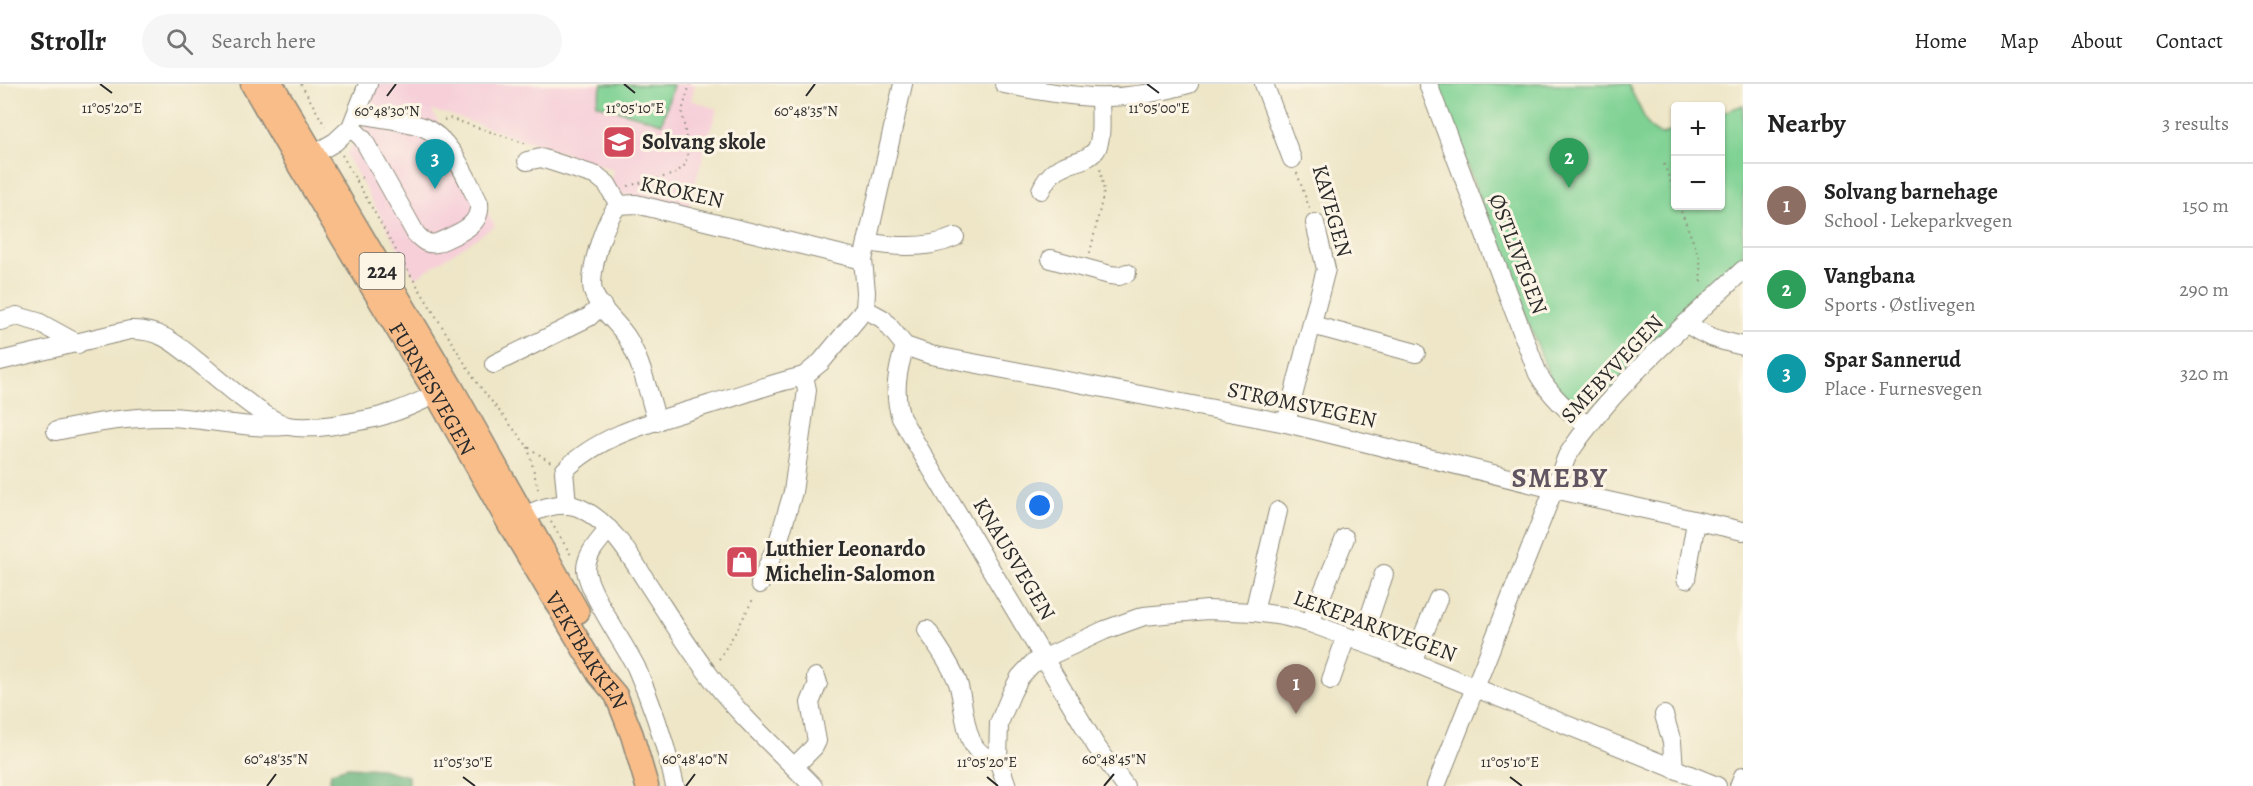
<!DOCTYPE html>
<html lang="en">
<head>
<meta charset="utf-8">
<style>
	:root { --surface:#fff; --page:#f6f6f6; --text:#222; --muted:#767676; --line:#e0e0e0; --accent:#1a73e8 }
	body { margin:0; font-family:Alegreya,serif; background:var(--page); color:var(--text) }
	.controls { position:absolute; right:18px; top:18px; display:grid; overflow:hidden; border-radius:6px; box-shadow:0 2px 4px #0004 }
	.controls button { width:54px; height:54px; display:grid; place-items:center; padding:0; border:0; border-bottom:2px solid var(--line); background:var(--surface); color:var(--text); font:30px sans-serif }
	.you { position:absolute; left:1040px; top:422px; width:21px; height:21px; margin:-15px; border:4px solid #fff; border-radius:50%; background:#1a73e8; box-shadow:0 0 0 9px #1a73e833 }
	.badge { display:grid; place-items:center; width:39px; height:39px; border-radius:50%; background:var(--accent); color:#fff; font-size:20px; font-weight:700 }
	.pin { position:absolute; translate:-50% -50px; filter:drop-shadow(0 2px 3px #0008) }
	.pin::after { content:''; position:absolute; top:32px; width:21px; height:18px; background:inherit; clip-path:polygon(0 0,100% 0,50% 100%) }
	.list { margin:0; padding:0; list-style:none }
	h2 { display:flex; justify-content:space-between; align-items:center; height:78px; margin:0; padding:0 24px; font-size:26px }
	h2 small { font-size:20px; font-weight:400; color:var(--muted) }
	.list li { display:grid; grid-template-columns:39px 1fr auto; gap:18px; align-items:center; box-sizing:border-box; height:84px; padding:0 24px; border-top:2px solid var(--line) }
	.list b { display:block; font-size:22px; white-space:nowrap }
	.list p { margin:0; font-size:20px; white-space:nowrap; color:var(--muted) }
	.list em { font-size:20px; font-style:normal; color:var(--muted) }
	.icon { flex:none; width:33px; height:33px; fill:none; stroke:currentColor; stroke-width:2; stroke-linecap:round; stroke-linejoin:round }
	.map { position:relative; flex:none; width:1743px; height:702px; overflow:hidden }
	header { display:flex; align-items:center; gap:36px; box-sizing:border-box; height:84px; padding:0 30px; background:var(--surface); border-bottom:2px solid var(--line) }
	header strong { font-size:28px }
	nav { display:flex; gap:33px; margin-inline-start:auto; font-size:21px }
	.search { width:420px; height:54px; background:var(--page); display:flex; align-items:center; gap:15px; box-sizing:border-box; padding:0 21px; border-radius:33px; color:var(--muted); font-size:22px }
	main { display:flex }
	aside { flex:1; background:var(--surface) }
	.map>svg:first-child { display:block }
	.built { fill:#f6cfd9 }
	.green { fill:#7ed193; stroke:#547e5f; stroke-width:1.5 }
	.forest { fill:#66b37d; stroke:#486f54; stroke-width:1.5 }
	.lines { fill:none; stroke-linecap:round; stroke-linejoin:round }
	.minor-casing { stroke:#8c8879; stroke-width:20 }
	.major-casing { stroke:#8c8879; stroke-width:25 }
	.path { stroke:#8c8879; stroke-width:2; stroke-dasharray:1.5 4.5; stroke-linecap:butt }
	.minor { stroke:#fff; stroke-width:18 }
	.major { stroke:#f8bd89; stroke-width:22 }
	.ticks { fill:none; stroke:#2b2b2b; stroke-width:2 }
	.labels { text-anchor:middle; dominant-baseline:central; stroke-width:6; stroke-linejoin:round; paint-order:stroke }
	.shield { fill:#fcf5e5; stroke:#6a6863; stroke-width:1.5 }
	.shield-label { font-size:21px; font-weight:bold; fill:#2b2b2b }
	.poi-label { font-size:22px; font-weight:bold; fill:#2b2b2b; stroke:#fcf5e5; text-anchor:start }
	.street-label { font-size:22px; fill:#2b2b2b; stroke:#fcf5e5 }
	.district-label { font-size:28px; font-weight:bold; letter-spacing:1.5px; fill:#605561; stroke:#fcf5e5 }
	.ticks-label { font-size:15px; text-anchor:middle; fill:#2b2b2b; stroke:#fcf5e5; stroke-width:6; stroke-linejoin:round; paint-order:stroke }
</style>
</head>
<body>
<header>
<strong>Strollr</strong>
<div class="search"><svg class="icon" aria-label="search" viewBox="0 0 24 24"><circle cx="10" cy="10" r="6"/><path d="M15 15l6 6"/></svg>Search here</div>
<nav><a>Home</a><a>Map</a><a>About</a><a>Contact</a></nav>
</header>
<main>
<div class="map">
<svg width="1743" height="702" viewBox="0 0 1743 702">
	<rect width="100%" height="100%" fill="#fcf5e5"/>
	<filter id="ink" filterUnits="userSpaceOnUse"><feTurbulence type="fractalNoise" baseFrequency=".0167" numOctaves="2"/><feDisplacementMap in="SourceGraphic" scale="12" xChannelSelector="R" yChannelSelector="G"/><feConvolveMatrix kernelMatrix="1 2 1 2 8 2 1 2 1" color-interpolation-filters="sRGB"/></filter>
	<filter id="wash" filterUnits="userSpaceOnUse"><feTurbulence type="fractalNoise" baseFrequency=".008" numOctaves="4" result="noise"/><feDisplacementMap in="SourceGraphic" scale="24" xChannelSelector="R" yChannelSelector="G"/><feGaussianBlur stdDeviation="1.35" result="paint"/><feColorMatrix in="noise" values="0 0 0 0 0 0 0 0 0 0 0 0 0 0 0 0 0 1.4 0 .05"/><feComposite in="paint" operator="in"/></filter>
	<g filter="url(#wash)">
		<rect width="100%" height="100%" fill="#eee6c7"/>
		<path class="built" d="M 374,0 L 695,0 L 691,16 L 717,25 L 688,124 L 608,107 L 614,86 L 447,30 L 432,27 L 495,142 L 415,194 L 346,70 L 360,51 L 368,34 Z"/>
		<g class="green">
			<path d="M 602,0 L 673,1 L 662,39 L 596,20 Z"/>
			<path d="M 1435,0 L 1628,0 L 1649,43 L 1661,51 L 1675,46 L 1676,122 L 1720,122 L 1721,29 L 1743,21 L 1743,178 L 1616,301 L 1589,322 L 1572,319 L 1551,296 Z"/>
		</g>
		<path class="forest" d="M 348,683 L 381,685 L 408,692 L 408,702 L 329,702 L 331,688 Z"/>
	</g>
	<g filter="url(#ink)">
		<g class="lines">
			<defs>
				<g id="minor">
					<path d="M 1004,0 C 1074,14 1119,21 1189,0"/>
					<path d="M 1264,0 L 1292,75"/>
					<path d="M 1428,0 L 1538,290 C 1551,312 1566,327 1588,341"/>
					<path d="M 351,43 L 363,55 L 416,150 C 423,157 427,161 437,159 C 456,150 482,143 479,119 C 466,94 452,55 423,43 C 404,36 379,34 358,30"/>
					<path d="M 304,76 L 335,58 L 351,43 L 368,0"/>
					<path d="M 527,77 L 541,74 L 597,92 L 607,100 L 619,121"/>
					<path d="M 1041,106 C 1056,72 1082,84 1096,66 C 1103,56 1100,27 1100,14"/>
					<path d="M 867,158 C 894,163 929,165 955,153"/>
					<path d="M 1051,175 L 1110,191 L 1119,192 L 1127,189"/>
					<path d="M 865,225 L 883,235 L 905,262 L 931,271 L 1286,339 L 1554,405 L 1743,447"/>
					<path d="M 0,237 L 17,232 L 38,238 L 78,260"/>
					<path d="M 1687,239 C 1704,253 1722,257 1743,262"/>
					<path d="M 1312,241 L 1416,269"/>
					<path d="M 905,262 C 897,287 893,309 901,334 L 1096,662 L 1125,702"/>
					<path d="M 0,277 L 130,246 C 160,245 175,259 198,278 C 219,295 263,335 288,342 C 303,345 319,343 334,341 C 352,338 371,336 388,330 C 408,324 428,314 447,305"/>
					<path d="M 494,280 L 589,233 L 602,221"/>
					<path d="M 657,338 C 649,310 642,280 628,255 C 619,239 598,225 593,207 C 588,189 605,133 619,121 L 636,120 L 863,176"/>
					<path d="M 1286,339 L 1326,185 L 1315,139"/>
					<path d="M 56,347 C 94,339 131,332 170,333 C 209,335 247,345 286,342"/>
					<path d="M 567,421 L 564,387 C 602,348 661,336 711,320 C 742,311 772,299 804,292"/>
					<path d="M 513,438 C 533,427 560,414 582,425 C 612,440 631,473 648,500 C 667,529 686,560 707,588 C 737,630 777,665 813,702"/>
					<path d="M 609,445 C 600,456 587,469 586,484 C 586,505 625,561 636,583 C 653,622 666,661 675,702"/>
					<path d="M 1686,495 L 1696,438"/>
					<path d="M 760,500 L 779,455 L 793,408 L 807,306 L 804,292 L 821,278 L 865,225 L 866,208 L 863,176 L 903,0"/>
					<path d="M 1254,528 L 1278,427"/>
					<path d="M 1310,539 L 1345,454"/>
					<path d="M 927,546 C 938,563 951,580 958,599 C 966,623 962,675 998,676"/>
					<path d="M 1361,558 L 1384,490"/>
					<path d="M 1412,578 L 1438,515"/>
					<path d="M 1331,596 L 1346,553"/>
					<path d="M 1664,631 L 1672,658 L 1674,685"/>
					<path d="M 794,683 L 814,663 L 817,657 L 810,619 L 818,599 L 816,593"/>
					<path d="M 1007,702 L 998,676 L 999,639 L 1012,608 L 1020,593 L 1032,580 L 1105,546 L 1144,532 L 1207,526 L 1254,528 L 1283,532 L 1310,539 L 1380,565 L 1717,702"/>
					<path d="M 1436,702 L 1567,372 C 1614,300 1681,245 1743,186"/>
					<path d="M 1739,702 L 1743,692"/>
				</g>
				<g id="major">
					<path id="s1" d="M 252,0 L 298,80 L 436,310 L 509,440 L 599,591 L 616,611 L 632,651 L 647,702"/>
					<path d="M 272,0 L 451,302 L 578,528"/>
				</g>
			</defs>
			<use href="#minor" class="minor-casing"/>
			<use href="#major" class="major-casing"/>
			<g class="path">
				<path d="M 301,0 L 325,42"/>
				<path d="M 444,36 L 449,34 L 527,60"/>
				<path d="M 342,71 L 402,177 L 477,299 L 528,363 L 552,379"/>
				<path d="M 1664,80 L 1676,112"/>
				<path d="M 1297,89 L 1310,126"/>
				<path d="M 356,97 L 366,91"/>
				<path d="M 628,102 L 675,90 L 685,81 L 688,68 L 682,27 L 690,0"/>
				<path d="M 1679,122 L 1700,175 L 1701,201"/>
				<path d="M 1090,169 L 1104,107 L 1100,84"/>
				<path d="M 528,363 L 538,405"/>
				<path d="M 551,438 L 571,471"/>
				<path d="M 719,575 L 738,544 L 753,515"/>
			</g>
			<use href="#minor" class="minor"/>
			<use href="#major" class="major"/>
		</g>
	</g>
	<path class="ticks" d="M 100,0 L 112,9M 624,0 L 635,9M 1147,0 L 1159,9M 387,12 L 396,0M 806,12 L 815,0M 463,693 L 475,702M 987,693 L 998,702M 1510,693 L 1522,702M 267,702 L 276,690M 686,702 L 695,690M 1104,702 L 1114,690"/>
	<defs>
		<symbol id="school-square" viewBox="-11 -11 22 22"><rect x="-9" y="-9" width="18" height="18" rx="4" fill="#d1495b" stroke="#fcf5e5"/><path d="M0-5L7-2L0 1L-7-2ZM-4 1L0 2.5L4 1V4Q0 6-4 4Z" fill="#fff"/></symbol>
		<symbol id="shop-square" viewBox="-11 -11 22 22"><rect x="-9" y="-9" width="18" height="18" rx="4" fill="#d1495b" stroke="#fcf5e5"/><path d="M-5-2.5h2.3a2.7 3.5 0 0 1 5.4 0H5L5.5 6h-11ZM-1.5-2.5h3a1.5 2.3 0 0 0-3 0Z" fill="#fff"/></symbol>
	</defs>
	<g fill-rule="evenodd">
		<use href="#school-square" x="600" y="39" width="38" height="38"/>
		<use href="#shop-square" x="723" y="459" width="38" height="38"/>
	</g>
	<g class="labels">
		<rect class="shield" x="359.5" y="169" width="45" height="36" rx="4.5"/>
		<g class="shield-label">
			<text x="382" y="187">224</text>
		</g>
		<g class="poi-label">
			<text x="642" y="58">Solvang skole</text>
			<text x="765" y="465">Luthier Leonardo<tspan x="765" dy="25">Michelin-Salomon</tspan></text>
		</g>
		<g class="street-label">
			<text transform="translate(682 108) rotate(12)">KROKEN</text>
			<text transform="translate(1332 127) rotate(74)">KAVEGEN</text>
			<text transform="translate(1518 170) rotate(69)">ØSTLIVEGEN</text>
			<text transform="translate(1612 285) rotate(-47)">SMEBYVEGEN</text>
			<text stroke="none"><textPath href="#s1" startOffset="354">FURNESVEGEN</textPath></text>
			<text transform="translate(1302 321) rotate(12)">STRØMSVEGEN</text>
			<text transform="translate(1014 475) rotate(59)">KNAUSVEGEN</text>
			<text transform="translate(1375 542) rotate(20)">LEKEPARKVEGEN</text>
			<text stroke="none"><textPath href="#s1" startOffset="658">VEKTBAKKEN</textPath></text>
		</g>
		<g class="district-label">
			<text x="1560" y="394">SMEBY</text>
		</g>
	</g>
	<g class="ticks-label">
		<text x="112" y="29">11°05'20"E</text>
		<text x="635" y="29">11°05'10"E</text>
		<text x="1159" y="29">11°05'00"E</text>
		<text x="387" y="32">60°48'30"N</text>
		<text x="806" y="32">60°48'35"N</text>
		<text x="276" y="680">60°48'35"N</text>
		<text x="695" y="680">60°48'40"N</text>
		<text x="1114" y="680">60°48'45"N</text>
		<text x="463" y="683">11°05'30"E</text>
		<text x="987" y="683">11°05'20"E</text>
		<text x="1510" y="683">11°05'10"E</text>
	</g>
</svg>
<div class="controls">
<button>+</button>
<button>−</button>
</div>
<div class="you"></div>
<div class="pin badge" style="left:1296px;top:630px;background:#8d6e63">1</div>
<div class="pin badge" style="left:1569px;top:104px;background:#2e9e5b">2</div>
<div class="pin badge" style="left:435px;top:105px;background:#0f9aa8">3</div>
</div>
<aside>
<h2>Nearby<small>3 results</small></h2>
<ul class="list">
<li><span class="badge" style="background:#8d6e63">1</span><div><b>Solvang barnehage</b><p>School · Lekeparkvegen</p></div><em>150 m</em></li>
<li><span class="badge" style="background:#2e9e5b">2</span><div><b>Vangbana</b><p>Sports · Østlivegen</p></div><em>290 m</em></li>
<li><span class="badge" style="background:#0f9aa8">3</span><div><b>Spar Sannerud</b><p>Place · Furnesvegen</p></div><em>320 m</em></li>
</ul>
</aside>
</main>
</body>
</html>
